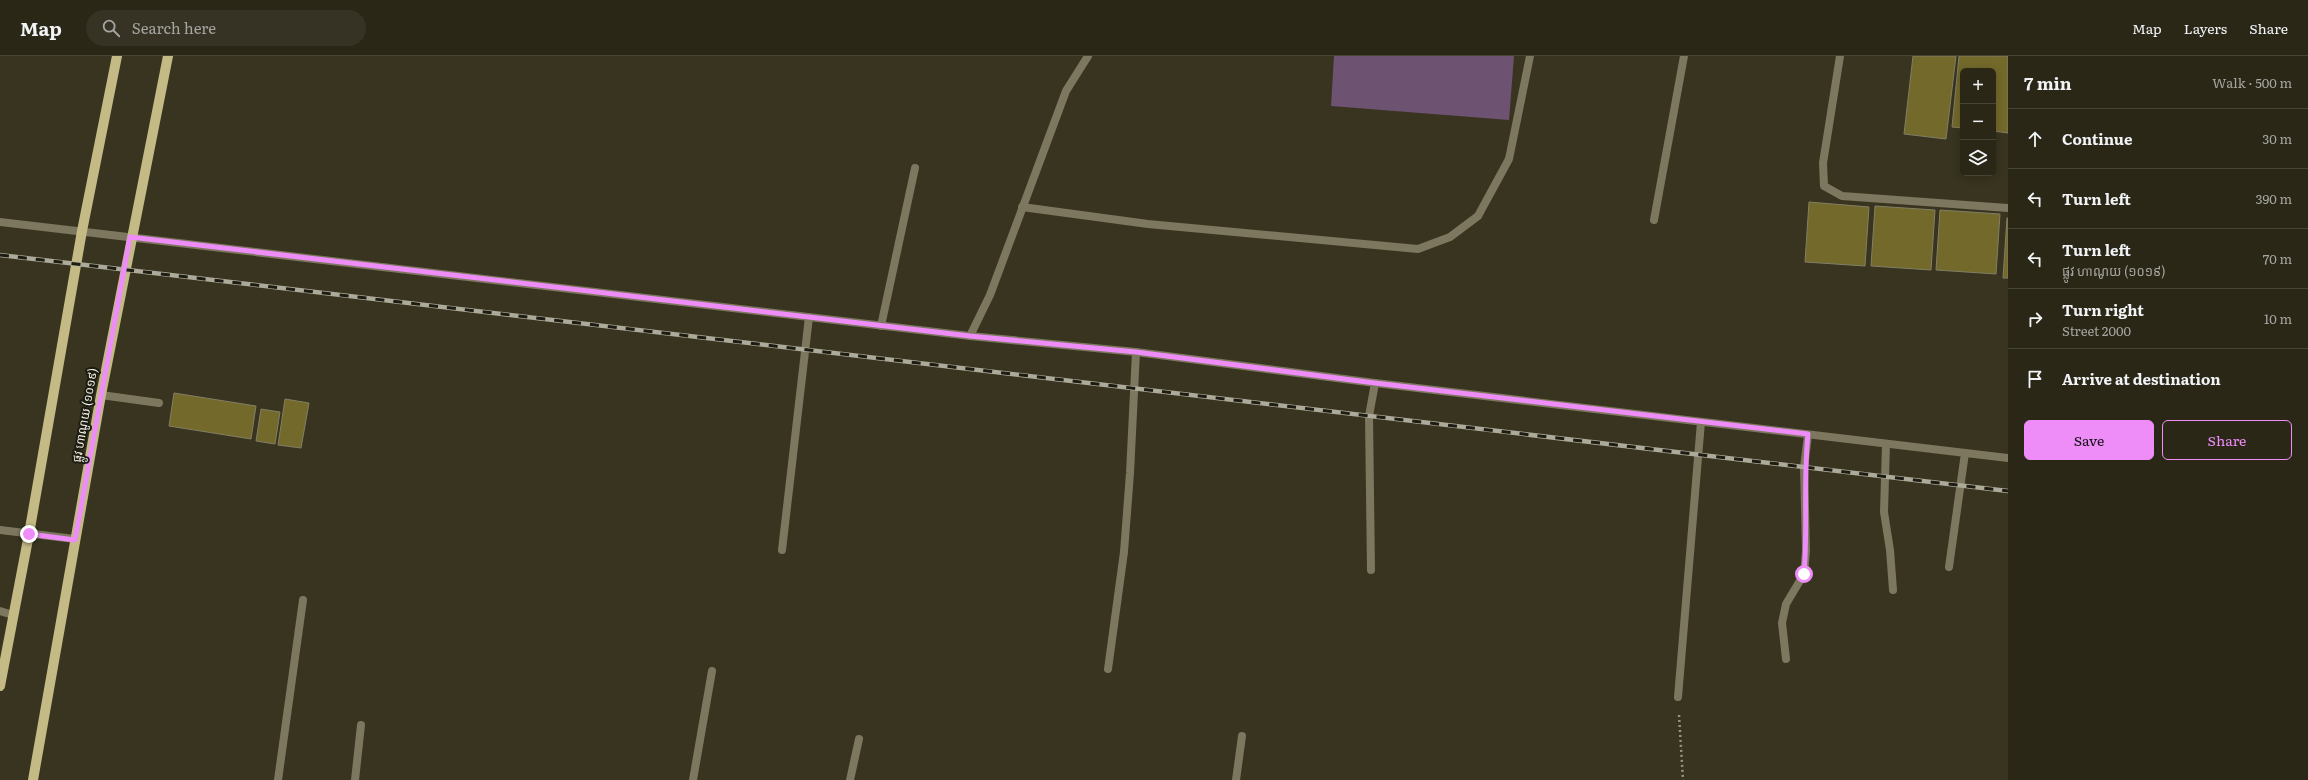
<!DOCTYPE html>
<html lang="en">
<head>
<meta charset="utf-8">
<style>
	:root { --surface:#2a2717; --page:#363324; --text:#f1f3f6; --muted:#a5a5a1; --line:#464436; --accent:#ee8cf8 }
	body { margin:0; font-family:Literata,"Noto Sans Khmer",serif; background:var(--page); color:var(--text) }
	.controls { position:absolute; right:12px; top:12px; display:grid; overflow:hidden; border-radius:6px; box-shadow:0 2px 10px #0003 }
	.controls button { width:36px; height:36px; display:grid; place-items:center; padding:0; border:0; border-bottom:1px solid var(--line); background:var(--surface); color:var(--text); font:20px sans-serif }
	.stop { position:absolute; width:12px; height:12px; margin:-9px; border:3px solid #ee8cf8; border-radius:50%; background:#fff }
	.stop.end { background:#ee8cf8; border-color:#fff; box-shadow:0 1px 4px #0008 }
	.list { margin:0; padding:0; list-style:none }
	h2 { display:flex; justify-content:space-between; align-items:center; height:52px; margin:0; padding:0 16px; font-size:17px }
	h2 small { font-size:13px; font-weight:400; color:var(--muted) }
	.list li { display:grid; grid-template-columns:26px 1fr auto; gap:12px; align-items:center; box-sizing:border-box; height:60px; padding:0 16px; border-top:1px solid var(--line) }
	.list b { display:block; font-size:15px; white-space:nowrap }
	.list p { margin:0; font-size:13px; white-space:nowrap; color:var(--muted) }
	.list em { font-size:13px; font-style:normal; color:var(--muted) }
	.actions { display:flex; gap:8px; padding:12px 16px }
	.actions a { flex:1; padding:9px 0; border:1px solid var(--accent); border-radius:6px; text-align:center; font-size:14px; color:var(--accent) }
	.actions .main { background:var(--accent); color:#111 }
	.icon { flex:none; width:22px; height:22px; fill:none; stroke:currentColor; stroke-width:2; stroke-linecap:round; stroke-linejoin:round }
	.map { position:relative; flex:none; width:2008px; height:724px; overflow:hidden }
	header { display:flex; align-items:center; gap:24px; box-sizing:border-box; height:56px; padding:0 20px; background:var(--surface); border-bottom:1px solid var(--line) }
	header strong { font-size:19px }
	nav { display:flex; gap:22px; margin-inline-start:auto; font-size:14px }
	.search { width:280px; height:36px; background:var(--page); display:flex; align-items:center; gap:10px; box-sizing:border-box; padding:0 14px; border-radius:22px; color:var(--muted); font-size:15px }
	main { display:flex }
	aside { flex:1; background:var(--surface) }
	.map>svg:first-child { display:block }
	.green { fill:#6e5271 }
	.building { fill:#73692a; stroke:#827f67 }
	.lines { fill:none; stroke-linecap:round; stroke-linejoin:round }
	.path { stroke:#979484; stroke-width:2.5; stroke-dasharray:2 3; stroke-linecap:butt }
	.service { stroke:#7c775e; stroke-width:8 }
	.minor { stroke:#7c775e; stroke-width:8 }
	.primary { stroke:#c3ba85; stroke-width:10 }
	.rail-casing { stroke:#adaa9a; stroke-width:4.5 }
	.rail { stroke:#1d1c12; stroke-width:3; stroke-dasharray:9; stroke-linecap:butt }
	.route { stroke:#ee8cf8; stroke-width:5 }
	.labels { text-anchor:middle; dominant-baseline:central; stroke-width:4; stroke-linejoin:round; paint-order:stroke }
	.street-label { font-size:12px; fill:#f2f0e3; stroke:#1d1c12 }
</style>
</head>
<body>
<header>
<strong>Map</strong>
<div class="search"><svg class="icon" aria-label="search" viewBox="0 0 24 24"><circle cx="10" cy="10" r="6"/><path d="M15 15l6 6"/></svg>Search here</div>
<nav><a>Map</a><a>Layers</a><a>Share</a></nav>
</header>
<main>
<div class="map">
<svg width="2008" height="724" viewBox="0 0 2008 724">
	<rect width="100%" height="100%" fill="#38341f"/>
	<path class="green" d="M 1334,0 L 1514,0 L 1509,64 L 1331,50 Z"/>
	<g class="building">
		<path d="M 1913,0 L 1956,0 L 1946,83 L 1904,78 Z"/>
		<path d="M 1959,0 L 2008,0 L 2008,77 L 1993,75 L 1993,15 L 1963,15 L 1963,72 L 1952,71 Z"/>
		<path d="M 1809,146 L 1869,151 L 1865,210 L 1805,206 Z"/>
		<path d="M 1875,150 L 1935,154 L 1931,214 L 1871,210 Z"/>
		<path d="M 1940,154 L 2000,158 L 1996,218 L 1936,214 Z"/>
		<path d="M 2007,162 L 2008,162 L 2008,222 L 2003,222 Z"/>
		<path d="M 174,337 L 256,350 L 251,383 L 169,370 Z"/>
		<path d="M 285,343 L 309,347 L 301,392 L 278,389 Z"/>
		<path d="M 261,353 L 280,356 L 275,388 L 256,385 Z"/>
	</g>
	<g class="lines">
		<path class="path" d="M 1679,659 L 1683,724"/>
		<g class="service">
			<path d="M 1022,151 L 1148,168 L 1418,193 L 1450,181 L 1478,160 L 1509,103 L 1530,0"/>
			<path d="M 101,339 L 159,347"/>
			<path d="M 1886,388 L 1884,456 L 1890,494 L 1893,534"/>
			<path d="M 782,494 L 809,261"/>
			<path d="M 1949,511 L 1965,397"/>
			<path d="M 1371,514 L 1369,360 L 1375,327"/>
			<path d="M 0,555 L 13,559"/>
			<path d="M 1108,613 L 1124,496 L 1130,417 L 1136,296"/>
			<path d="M 278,724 L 303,544"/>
			<path d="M 355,724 L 361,669"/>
			<path d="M 693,724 L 712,615"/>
			<path d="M 850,724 L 859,683"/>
		</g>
		<g class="minor">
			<path d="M 1840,0 L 1823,107 L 1824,130 L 1842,140 L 2008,152"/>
			<path d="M 1654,164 L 1684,0"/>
			<path d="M 0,166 L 970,280 L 1136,296 L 1375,327 L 2008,402"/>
			<path d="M 881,270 L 915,112"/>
			<path d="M 970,280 L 990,239 L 1066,35 L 1088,0"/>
			<path d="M 0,474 L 75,483"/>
			<path d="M 1786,603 L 1782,567 L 1786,548 L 1804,518 L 1806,495 L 1804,411 L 1808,379"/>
			<path d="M 1678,641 L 1701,366"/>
			<path d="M 1236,724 L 1242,680"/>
		</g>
		<g class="primary">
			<path d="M 0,630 L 29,478 L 82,175 L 117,0"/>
			<path d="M 33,724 L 101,339 L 168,0"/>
		</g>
		<defs>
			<path id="rail" d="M 0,199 L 2008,435"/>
		</defs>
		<use href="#rail" class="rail-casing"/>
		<use href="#rail" class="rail"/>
	</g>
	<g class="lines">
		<path class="route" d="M 29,478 L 75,484 L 130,181 L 970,280 L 1136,296 L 1375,327 L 1808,378 C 1803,425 1808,471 1804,518"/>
	</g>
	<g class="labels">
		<g class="street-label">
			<text transform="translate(84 359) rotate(-80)">ផ្លូវ ហាណូយ (១០១៩)</text>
		</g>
	</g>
</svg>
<div class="controls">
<button>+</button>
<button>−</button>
<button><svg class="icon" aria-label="layers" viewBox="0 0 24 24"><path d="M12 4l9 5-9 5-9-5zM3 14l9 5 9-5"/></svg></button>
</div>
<div class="stop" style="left:1804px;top:518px"></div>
<div class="stop end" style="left:29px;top:478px"></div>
</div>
<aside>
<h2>7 min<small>Walk · 500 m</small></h2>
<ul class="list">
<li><svg class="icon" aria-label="ahead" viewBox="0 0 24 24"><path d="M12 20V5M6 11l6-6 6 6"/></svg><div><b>Continue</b></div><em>30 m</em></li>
<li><svg class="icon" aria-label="left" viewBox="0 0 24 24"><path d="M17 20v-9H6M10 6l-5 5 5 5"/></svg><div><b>Turn left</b></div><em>390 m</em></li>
<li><svg class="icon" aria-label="left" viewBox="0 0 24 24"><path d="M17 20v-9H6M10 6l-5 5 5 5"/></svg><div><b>Turn left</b><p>ផ្លូវ ហាណូយ (១០១៩)</p></div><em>70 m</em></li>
<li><svg class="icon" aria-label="right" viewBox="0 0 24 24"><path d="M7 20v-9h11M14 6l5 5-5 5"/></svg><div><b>Turn right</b><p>Street 2000</p></div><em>10 m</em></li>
<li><svg class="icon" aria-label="arrive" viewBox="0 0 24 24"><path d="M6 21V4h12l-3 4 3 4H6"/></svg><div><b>Arrive at destination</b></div></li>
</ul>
<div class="actions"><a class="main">Save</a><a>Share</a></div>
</aside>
</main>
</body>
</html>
